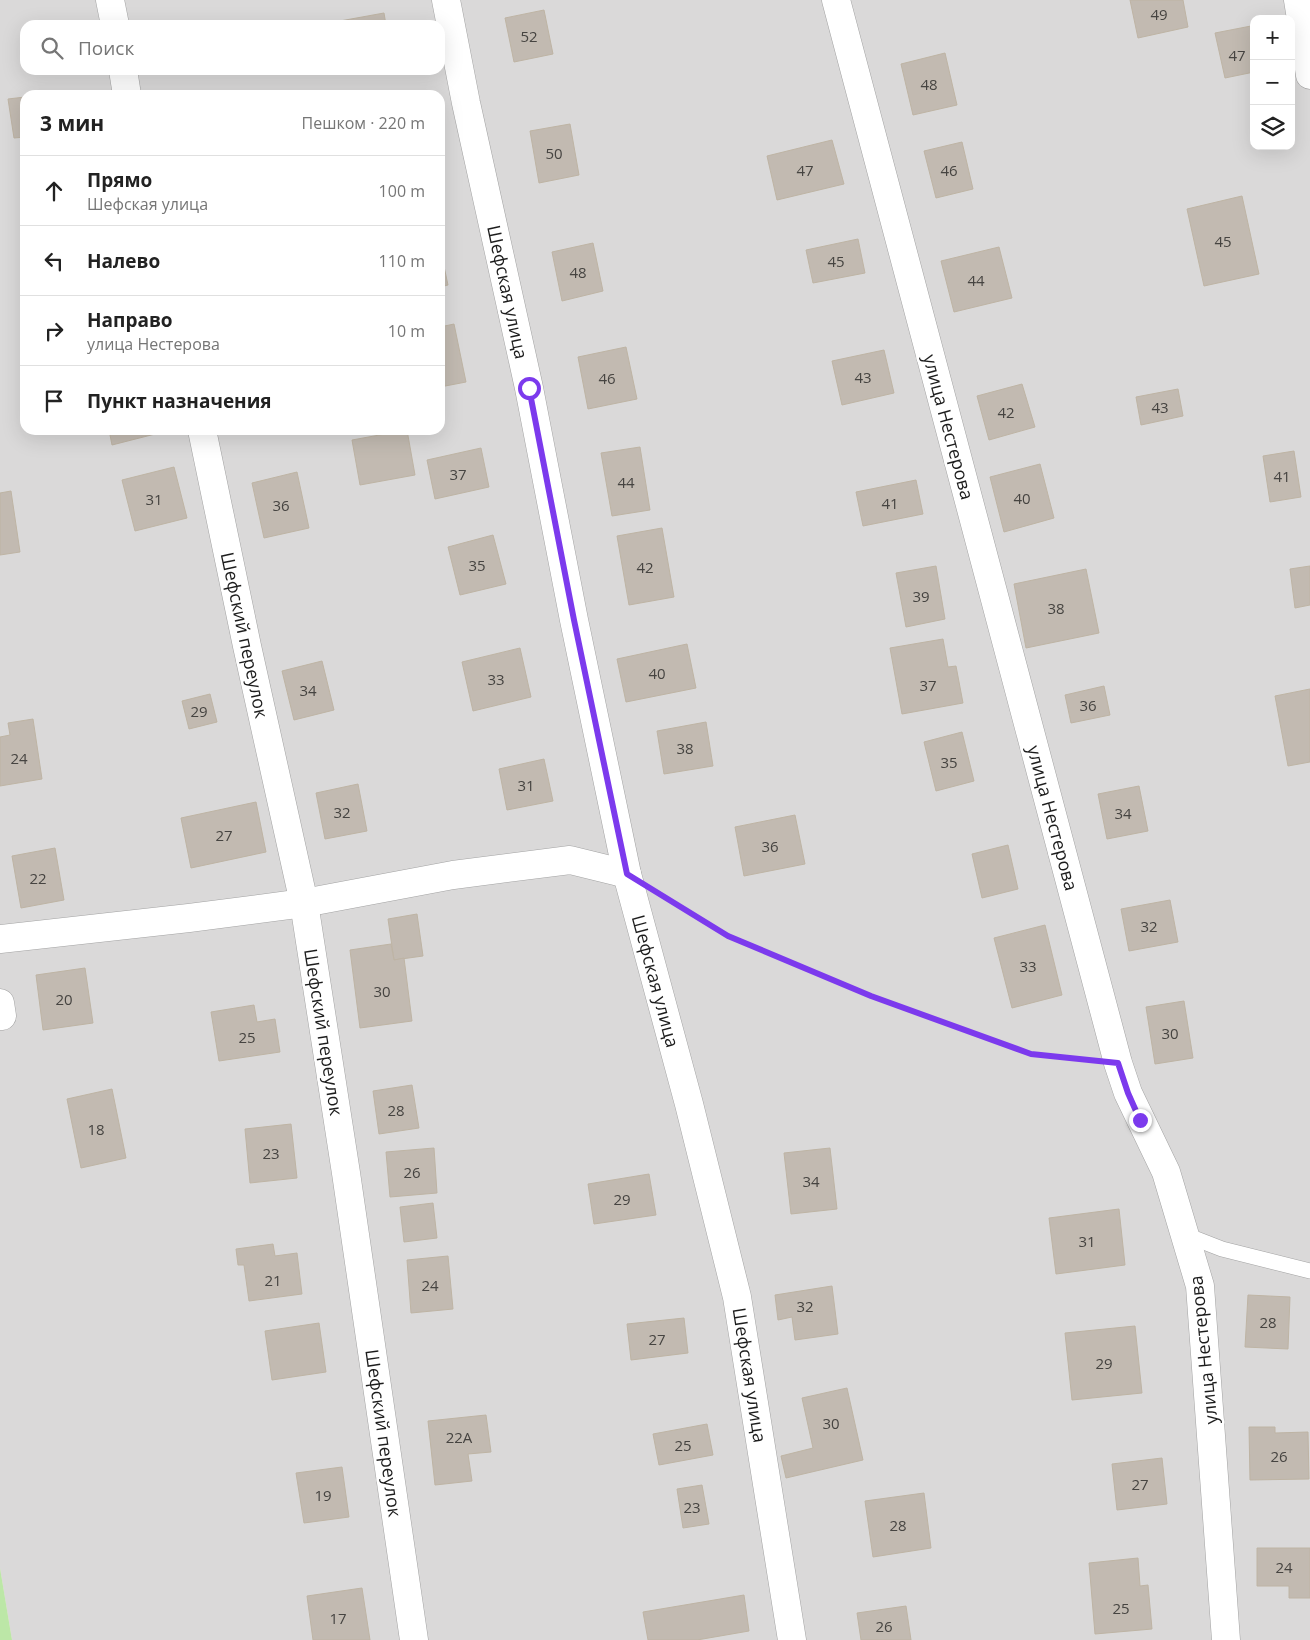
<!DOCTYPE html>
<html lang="ru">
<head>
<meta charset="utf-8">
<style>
	:root { --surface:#fff; --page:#f6f6f6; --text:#222; --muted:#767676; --line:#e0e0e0 }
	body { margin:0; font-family:"Open Sans",sans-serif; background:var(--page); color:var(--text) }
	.controls { position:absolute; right:15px; top:15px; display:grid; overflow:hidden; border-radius:10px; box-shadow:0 5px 20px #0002 }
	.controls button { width:45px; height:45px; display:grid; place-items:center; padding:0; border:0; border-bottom:1px solid var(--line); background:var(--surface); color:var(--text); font:25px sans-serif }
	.stop { position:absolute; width:15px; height:15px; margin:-11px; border:4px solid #7c3aed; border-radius:50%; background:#fff }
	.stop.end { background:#7c3aed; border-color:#fff; box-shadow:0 1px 5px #0008 }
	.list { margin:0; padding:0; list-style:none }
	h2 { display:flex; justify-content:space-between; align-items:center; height:65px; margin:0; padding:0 20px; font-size:21px }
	h2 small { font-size:16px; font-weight:400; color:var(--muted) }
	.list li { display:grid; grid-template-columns:32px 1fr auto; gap:15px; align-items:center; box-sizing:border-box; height:70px; padding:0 20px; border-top:1px solid var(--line) }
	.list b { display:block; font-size:19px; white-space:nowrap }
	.list p { margin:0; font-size:16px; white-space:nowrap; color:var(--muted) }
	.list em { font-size:16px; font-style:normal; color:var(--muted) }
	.icon { flex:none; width:28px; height:28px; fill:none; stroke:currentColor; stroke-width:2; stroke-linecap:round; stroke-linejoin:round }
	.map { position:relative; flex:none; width:1310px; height:1640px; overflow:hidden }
	.search { position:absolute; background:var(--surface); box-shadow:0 5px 20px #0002; left:20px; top:20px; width:425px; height:55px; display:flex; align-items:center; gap:12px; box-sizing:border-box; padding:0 18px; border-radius:15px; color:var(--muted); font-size:19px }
	.panel { position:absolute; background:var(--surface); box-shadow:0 5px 20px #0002; left:20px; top:90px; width:425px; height:345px; border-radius:15px }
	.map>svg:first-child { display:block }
	.residential { fill:#dad9d9; fill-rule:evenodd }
	.grass { fill:#bce7a7 }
	.building { fill:#c2bab1; stroke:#beb4a4 }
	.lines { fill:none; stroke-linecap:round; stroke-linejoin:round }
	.lane-casing { stroke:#a3a3a3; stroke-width:16 }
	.street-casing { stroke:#a3a3a3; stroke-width:29 }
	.path { stroke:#f78e69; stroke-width:3; stroke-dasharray:2.5 2.5; stroke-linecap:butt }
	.lane { stroke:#fff; stroke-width:15 }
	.street { stroke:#fff; stroke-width:28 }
	.route { stroke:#7c3aed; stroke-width:6 }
	.labels { text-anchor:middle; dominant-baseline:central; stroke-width:5; stroke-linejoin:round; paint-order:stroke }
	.number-label { font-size:15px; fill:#464441 }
	.street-label { font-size:18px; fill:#1c1c1c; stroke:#fff }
</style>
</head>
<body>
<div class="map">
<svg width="1310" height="1640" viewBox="0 0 1310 1640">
	<rect width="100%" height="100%" fill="#edebe1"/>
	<path class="residential" d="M 0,0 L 1310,0 L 1310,1640 L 12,1640 L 0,1568 ZM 1254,19 L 1291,19 L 1291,146 L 1254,146 ZM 25,25 L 440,25 L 440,70 L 25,70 ZM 25,95 L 440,95 L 440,430 L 25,430 Z"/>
	<path class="grass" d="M 0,1568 L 12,1640 L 0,1640 Z"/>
	<g class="building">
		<path d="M 1130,0 L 1183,0 L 1188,27 L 1138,38 Z"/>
		<path d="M 544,10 L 553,54 L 514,62 L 505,18 Z"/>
		<path d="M 384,13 L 386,25 L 341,25 L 340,21 Z"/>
		<path d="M 1251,26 L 1254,38 L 1254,72 L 1225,78 L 1215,33 Z"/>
		<path d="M 945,53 L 957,105 L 913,115 L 901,64 Z"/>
		<path d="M 25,97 L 25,137 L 14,138 L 8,99 Z"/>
		<path d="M 570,124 L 579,175 L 539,183 L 530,131 Z"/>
		<path d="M 832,140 L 844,184 L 777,200 L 767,156 Z"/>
		<path d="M 962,142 L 973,189 L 936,198 L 924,151 Z"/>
		<path d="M 1242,196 L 1259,274 L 1204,286 L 1187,209 Z"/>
		<path d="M 858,239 L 865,273 L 813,283 L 806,250 Z"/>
		<path d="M 593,243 L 603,291 L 562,301 L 552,252 Z"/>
		<path d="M 999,247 L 1012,298 L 954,312 L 941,261 Z"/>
		<path d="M 440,248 L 448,285 L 440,287 Z"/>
		<path d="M 454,324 L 466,382 L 440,387 L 440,327 Z"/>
		<path d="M 626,347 L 637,399 L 588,409 L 578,357 Z"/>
		<path d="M 884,350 L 894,393 L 842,405 L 832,361 Z"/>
		<path d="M 1022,384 L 1035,427 L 989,440 L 977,396 Z"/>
		<path d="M 1178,389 L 1183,416 L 1141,425 L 1136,397 Z"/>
		<path d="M 109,430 L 159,430 L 159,433 L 112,445 Z"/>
		<path d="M 407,430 L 415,475 L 360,485 L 352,440 Z"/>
		<path d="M 640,447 L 650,510 L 612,516 L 601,453 Z"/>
		<path d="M 481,448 L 489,487 L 435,499 L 427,460 Z"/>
		<path d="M 1294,451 L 1301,497 L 1270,502 L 1263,456 Z"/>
		<path d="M 1040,464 L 1054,518 L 1004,532 L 990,477 Z"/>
		<path d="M 174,467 L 187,518 L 135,531 L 122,480 Z"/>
		<path d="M 297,472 L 309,528 L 264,538 L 252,483 Z"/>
		<path d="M 916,480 L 923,514 L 863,526 L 856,492 Z"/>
		<path d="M 11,491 L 20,552 L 0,555 L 0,493 Z"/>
		<path d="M 662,528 L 674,597 L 629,605 L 617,536 Z"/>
		<path d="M 493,535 L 506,584 L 460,595 L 448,547 Z"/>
		<path d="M 936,566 L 945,619 L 906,627 L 896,573 Z"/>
		<path d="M 1310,566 L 1310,605 L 1295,608 L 1290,569 Z"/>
		<path d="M 1086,569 L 1099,633 L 1026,648 L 1014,584 Z"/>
		<path d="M 943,639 L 948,667 L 956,666 L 963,703 L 902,714 L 890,648 Z"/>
		<path d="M 687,644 L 696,688 L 626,702 L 617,659 Z"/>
		<path d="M 520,648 L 531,697 L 473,711 L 462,662 Z"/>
		<path d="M 322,661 L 334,710 L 294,720 L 282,671 Z"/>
		<path d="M 1104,686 L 1110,715 L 1071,723 L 1065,695 Z"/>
		<path d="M 1310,689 L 1310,762 L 1288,766 L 1275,696 Z"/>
		<path d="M 210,694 L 217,722 L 189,729 L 182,701 Z"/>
		<path d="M 33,719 L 42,779 L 0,786 L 0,737 L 10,735 L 8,723 Z"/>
		<path d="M 706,722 L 713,766 L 664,774 L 657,731 Z"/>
		<path d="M 962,732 L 974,781 L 936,791 L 924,742 Z"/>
		<path d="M 544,759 L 553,801 L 507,810 L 499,769 Z"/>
		<path d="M 358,784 L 367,831 L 325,839 L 316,793 Z"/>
		<path d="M 1139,786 L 1148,831 L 1107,839 L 1098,794 Z"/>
		<path d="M 256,802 L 266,852 L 191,868 L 181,818 Z"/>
		<path d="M 795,815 L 805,864 L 744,876 L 735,827 Z"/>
		<path d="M 1008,845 L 1018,889 L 982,898 L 972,854 Z"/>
		<path d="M 55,848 L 64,900 L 21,908 L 12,856 Z"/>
		<path d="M 1170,900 L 1178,942 L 1129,951 L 1121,909 Z"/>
		<path d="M 417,914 L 423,956 L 394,960 L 388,919 Z"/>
		<path d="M 1045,925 L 1062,995 L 1012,1008 L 994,938 Z"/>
		<path d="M 391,944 L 394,960 L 404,958 L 412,1021 L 360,1028 L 350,950 Z"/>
		<path d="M 85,968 L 93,1023 L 43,1030 L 36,975 Z"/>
		<path d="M 1184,1001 L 1193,1058 L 1155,1064 L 1146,1007 Z"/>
		<path d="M 254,1005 L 257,1022 L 275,1019 L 280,1052 L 219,1061 L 211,1012 Z"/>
		<path d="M 412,1085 L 419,1128 L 379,1134 L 373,1091 Z"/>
		<path d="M 112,1089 L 126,1158 L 81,1168 L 67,1099 Z"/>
		<path d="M 291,1124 L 297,1178 L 250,1183 L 245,1129 Z"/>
		<path d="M 434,1148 L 437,1193 L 390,1197 L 386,1152 Z"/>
		<path d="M 830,1148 L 837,1209 L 791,1214 L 784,1153 Z"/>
		<path d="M 649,1174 L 656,1215 L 594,1224 L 588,1184 Z"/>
		<path d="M 433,1203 L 437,1238 L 404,1242 L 400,1207 Z"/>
		<path d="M 1119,1209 L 1125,1265 L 1056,1274 L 1049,1218 Z"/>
		<path d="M 273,1244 L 275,1256 L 297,1253 L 302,1294 L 249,1301 L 244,1265 L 238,1265 L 236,1249 Z"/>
		<path d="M 448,1256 L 453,1309 L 411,1313 L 407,1260 Z"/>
		<path d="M 832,1286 L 838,1334 L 795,1340 L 792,1317 L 778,1320 L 775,1295 Z"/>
		<path d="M 1248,1295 L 1290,1297 L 1288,1349 L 1245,1347 Z"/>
		<path d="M 684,1318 L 688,1353 L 631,1360 L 627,1324 Z"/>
		<path d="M 319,1323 L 326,1372 L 272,1380 L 265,1331 Z"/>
		<path d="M 1135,1326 L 1142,1393 L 1072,1400 L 1065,1333 Z"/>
		<path d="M 847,1388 L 863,1460 L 786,1478 L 781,1456 L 813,1448 L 802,1398 Z"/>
		<path d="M 486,1415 L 491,1452 L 468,1454 L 472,1481 L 435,1485 L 428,1421 Z"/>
		<path d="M 707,1424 L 713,1455 L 659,1465 L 653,1434 Z"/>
		<path d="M 1249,1427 L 1275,1427 L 1275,1433 L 1308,1432 L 1309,1479 L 1250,1480 Z"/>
		<path d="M 1162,1458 L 1167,1504 L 1117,1510 L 1112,1464 Z"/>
		<path d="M 342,1467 L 349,1517 L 304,1523 L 296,1473 Z"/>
		<path d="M 702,1485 L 709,1524 L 683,1528 L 677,1489 Z"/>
		<path d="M 924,1493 L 931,1548 L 873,1557 L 865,1501 Z"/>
		<path d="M 1257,1548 L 1310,1548 L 1310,1598 L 1289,1598 L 1289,1586 L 1257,1586 Z"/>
		<path d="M 1138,1558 L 1140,1586 L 1148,1585 L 1152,1629 L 1095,1634 L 1089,1563 Z"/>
		<path d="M 362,1588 L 370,1640 L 313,1640 L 307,1596 Z"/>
		<path d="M 744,1595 L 749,1631 L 697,1640 L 648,1640 L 643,1612 Z"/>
		<path d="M 906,1606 L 911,1640 L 861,1640 L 857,1613 Z"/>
	</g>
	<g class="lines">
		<defs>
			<path id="lane" d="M 1186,1235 L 1222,1249 L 1310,1271"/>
			<g id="street">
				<path d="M 110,0 L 115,25"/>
				<path d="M 446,0 L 466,103 L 529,388 L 574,620 L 627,874 L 689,1104 L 737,1297 L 792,1640"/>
				<path d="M 836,0 L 1118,1063 L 1128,1093 L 1166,1172 L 1200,1286 L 1226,1640"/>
				<path d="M 1298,0 L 1310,75"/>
				<path d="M 123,70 L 127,95"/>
				<path d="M 202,430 L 247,646 L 304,903 L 346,1173 L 414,1640"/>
				<path d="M 0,939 L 189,918 L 304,903 L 453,875 L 570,860 L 627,874"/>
				<path d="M 0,1003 L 2,1016"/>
			</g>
		</defs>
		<use href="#lane" class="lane-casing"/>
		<use href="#street" class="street-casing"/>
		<path class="path" d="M 665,897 L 728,936 L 871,996 L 1031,1054 L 1085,1060"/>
		<use href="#lane" class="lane"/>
		<use href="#street" class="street"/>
	</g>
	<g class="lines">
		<path class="route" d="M 529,388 L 574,620 L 627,874 L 728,936 L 871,996 L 1031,1054 L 1118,1063 L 1128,1093 L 1140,1120"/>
	</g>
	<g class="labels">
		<g class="number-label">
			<text x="1159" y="14">49</text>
			<text x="529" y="36">52</text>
			<text x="1237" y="55">47</text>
			<text x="929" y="84">48</text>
			<text x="554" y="153">50</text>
			<text x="805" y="170">47</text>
			<text x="949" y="170">46</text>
			<text x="1223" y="241">45</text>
			<text x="836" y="261">45</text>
			<text x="578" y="272">48</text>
			<text x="976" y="280">44</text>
			<text x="863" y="377">43</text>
			<text x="607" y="378">46</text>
			<text x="1160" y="407">43</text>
			<text x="1006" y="412">42</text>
			<text x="458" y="474">37</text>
			<text x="1282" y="476">41</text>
			<text x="626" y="482">44</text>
			<text x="1022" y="498">40</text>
			<text x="154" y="499">31</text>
			<text x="890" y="503">41</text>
			<text x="281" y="505">36</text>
			<text x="477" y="565">35</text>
			<text x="645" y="567">42</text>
			<text x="921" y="596">39</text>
			<text x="1056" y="608">38</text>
			<text x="657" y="673">40</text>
			<text x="496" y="679">33</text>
			<text x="928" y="685">37</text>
			<text x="308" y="690">34</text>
			<text x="1088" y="705">36</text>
			<text x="199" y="711">29</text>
			<text x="685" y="748">38</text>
			<text x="19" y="758">24</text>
			<text x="949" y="762">35</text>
			<text x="526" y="785">31</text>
			<text x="342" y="812">32</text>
			<text x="1123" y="813">34</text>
			<text x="224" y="835">27</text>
			<text x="770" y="846">36</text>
			<text x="38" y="878">22</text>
			<text x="1149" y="926">32</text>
			<text x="1028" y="966">33</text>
			<text x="382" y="991">30</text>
			<text x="64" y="999">20</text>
			<text x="1170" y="1033">30</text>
			<text x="247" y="1037">25</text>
			<text x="396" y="1110">28</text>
			<text x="96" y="1129">18</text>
			<text x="271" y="1153">23</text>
			<text x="412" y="1172">26</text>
			<text x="811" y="1181">34</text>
			<text x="622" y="1199">29</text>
			<text x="1087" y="1241">31</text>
			<text x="273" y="1280">21</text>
			<text x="430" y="1285">24</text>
			<text x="805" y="1306">32</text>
			<text x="1268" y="1322">28</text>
			<text x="657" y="1339">27</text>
			<text x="1104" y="1363">29</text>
			<text x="831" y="1423">30</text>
			<text x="459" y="1437">22А</text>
			<text x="683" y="1445">25</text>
			<text x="1279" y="1456">26</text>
			<text x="1140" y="1484">27</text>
			<text x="323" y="1495">19</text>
			<text x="692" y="1507">23</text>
			<text x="898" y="1525">28</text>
			<text x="1284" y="1567">24</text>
			<text x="1121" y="1608">25</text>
			<text x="338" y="1618">17</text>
			<text x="884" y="1626">26</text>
		</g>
		<g class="street-label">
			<text transform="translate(508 292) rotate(78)">Шефская улица</text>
			<text transform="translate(949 427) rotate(75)">улица Нестерова</text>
			<text transform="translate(245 635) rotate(78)">Шефский переулок</text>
			<text transform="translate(1053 818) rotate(75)">улица Нестерова</text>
			<text transform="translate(656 981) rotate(75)">Шефская улица</text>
			<text transform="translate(324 1032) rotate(81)">Шефский переулок</text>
			<text transform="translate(1203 1350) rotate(-96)">улица Нестерова</text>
			<text transform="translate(750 1375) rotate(81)">Шефская улица</text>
			<text transform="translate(384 1433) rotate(82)">Шефский переулок</text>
		</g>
	</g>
</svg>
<div class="controls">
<button>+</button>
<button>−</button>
<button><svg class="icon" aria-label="layers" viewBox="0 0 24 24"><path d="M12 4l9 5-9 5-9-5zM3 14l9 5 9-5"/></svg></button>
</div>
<div class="stop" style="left:529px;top:388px"></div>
<div class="stop end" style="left:1140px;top:1120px"></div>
<div class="search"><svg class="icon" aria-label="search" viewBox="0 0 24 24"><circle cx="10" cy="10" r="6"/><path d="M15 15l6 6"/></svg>Поиск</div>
<section class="panel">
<h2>3 мин<small>Пешком · 220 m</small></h2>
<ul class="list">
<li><svg class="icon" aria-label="ahead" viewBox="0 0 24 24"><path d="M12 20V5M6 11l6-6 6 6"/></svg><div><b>Прямо</b><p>Шефская улица</p></div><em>100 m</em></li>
<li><svg class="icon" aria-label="left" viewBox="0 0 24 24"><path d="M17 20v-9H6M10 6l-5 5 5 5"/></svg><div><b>Налево</b></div><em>110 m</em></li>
<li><svg class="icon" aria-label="right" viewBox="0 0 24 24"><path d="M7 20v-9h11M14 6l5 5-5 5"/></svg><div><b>Направо</b><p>улица Нестерова</p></div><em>10 m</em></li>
<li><svg class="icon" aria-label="arrive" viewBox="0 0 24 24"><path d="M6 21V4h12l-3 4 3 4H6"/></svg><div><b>Пункт назначения</b></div></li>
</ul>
</section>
</div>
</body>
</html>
